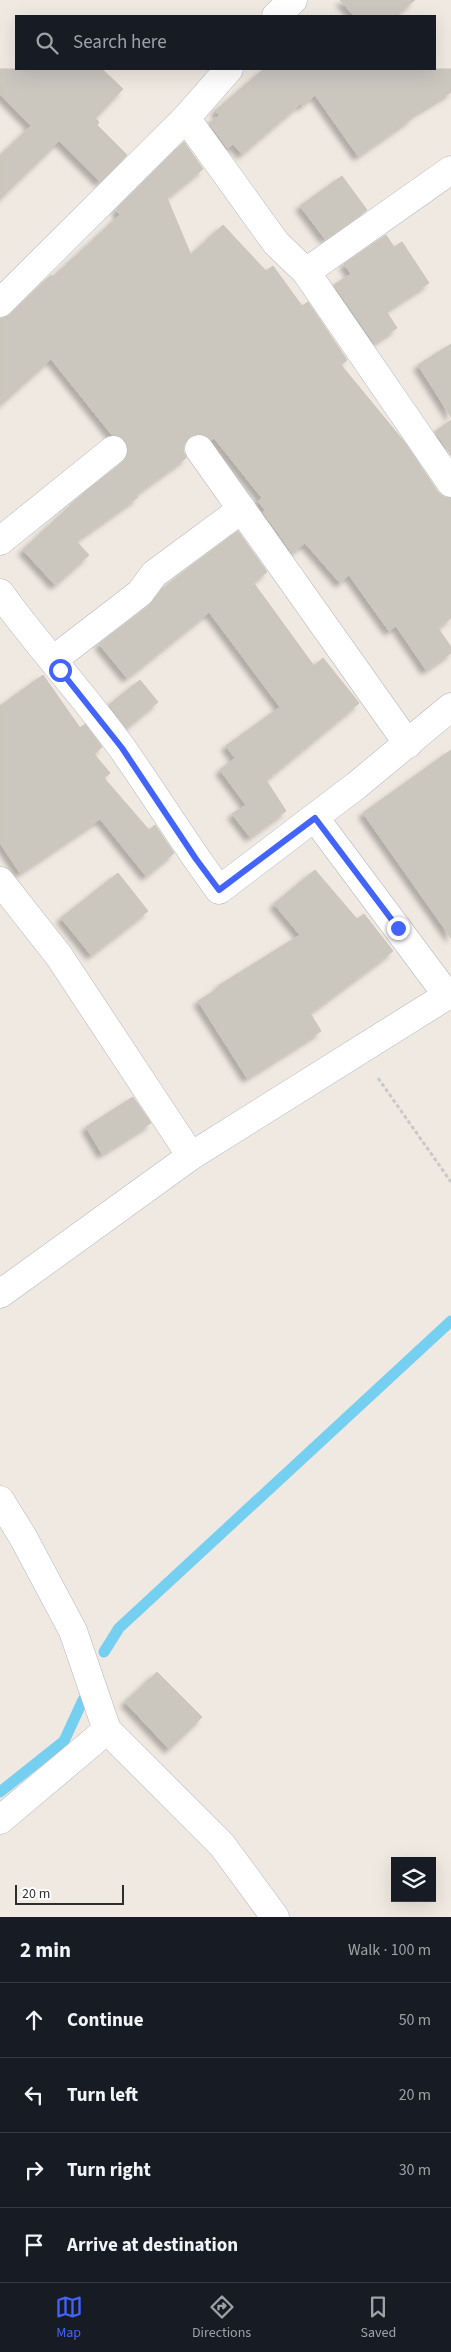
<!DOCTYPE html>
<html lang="en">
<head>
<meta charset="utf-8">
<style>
	:root { --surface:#171b24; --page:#20242c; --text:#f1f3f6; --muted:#9ea1a6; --line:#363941; --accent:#4264fb }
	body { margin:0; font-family:"Source Sans 3",sans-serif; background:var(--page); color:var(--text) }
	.controls { position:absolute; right:15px; bottom:15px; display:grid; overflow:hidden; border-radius:0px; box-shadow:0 5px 20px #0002 }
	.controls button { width:45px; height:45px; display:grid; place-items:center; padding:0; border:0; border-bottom:1px solid var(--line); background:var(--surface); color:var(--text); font:25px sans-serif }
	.scale { position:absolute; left:15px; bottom:12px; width:109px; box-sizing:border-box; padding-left:5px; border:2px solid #2e2e2e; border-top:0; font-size:14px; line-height:18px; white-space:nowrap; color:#2e2e2e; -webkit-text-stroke:4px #fff; paint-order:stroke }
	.stop { position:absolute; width:15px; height:15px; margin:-11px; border:4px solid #4264fb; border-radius:50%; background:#fff }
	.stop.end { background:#4264fb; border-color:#fff; box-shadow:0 1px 5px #0008 }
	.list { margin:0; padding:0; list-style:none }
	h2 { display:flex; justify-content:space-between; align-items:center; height:65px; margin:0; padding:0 20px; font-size:21px }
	h2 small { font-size:16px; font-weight:400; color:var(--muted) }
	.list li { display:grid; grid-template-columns:32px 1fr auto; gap:15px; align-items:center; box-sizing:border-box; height:75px; padding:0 20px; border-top:1px solid var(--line) }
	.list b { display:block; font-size:19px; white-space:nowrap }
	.list em { font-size:16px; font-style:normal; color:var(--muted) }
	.icon { flex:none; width:28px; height:28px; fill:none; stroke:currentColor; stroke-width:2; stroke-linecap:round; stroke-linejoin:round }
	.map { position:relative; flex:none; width:451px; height:1917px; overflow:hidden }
	.search { position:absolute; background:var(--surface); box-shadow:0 5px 20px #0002; left:15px; right:15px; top:15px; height:55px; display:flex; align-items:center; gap:12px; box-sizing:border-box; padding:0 18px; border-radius:0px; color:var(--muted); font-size:19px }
	.sheet { height:365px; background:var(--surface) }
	nav { display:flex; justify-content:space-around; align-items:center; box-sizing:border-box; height:70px; border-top:1px solid var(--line); background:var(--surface); font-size:14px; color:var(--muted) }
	nav a { display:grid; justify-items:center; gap:2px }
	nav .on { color:var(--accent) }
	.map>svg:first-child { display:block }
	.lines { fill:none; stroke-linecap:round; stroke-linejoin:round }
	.stream { stroke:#75cff0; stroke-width:11 }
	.building { fill:#cbc7bf; stroke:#cbc5ba; filter:url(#shadow) }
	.minor-casing { stroke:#b4b7c1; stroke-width:29 }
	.path { stroke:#c9c9c9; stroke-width:3; stroke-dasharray:4 2.5; stroke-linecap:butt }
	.minor { stroke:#fff; stroke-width:28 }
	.route { stroke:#4264fb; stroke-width:6 }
</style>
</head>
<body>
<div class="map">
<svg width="451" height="1917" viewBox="0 0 451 1917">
	<defs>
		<filter id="shadow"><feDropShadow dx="-4.5" dy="4.5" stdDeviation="2.5" flood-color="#0004"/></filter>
	</defs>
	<rect width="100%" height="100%" fill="#efe9e1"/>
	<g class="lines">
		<g class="stream">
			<path d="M 104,1652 L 119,1628 L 451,1321"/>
			<path d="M 0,1792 L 64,1741 L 83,1700"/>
		</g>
	</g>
	<g class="building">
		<path d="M 340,0 L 415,0 L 395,16 L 354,16 Z"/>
		<path d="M 0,69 L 102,69 L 123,89 L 95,118 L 99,122 L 97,125 L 127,155 L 100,182 L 59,141 L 0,199 L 0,156 L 31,126 L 0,94 Z"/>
		<path d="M 264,69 L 451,69 L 451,92 L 411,116 L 412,118 L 358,156 L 315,95 L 302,106 L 300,104 L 242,154 L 233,144 L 228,149 L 209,123 L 220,115 L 215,111 Z"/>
		<path d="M 184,142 L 203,169 L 167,198 L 191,255 L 223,225 L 266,271 L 273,266 L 302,306 L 308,302 L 347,360 L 341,365 L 406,444 L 438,492 L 444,497 L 451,498 L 451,618 L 438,628 L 451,647 L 451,653 L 426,670 L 396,626 L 389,631 L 349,575 L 340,583 L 305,543 L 292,553 L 263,512 L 265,510 L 258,501 L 262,498 L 214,438 L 212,440 L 205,435 L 197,434 L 190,437 L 185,442 L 183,450 L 186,458 L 136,494 L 138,497 L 76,541 L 89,555 L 55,585 L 23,550 L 86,491 L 123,462 L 127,456 L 128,448 L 125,440 L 119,436 L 112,435 L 51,359 L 0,405 L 0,319 L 11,314 L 51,275 L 53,277 L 120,215 L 116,210 Z"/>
		<path d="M 342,176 L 367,210 L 325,239 L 300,206 Z"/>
		<path d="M 386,235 L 394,247 L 402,242 L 429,283 L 386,311 L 397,328 L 374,343 L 334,285 L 351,274 L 344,264 Z"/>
		<path d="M 451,344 L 451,417 L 418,365 Z"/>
		<path d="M 451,420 L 451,455 L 435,432 Z"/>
		<path d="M 238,531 L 267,572 L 253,582 L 314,666 L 323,658 L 359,703 L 266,780 L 286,811 L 250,837 L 232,814 L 246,805 L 220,770 L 235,758 L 226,746 L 280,707 L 209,612 L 127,678 L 99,644 L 150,605 L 162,589 L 186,570 Z"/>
		<path d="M 43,675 L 80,728 L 85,724 L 102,747 L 94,754 L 110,773 L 104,778 L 149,830 L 155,825 L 174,853 L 146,876 L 100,819 L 20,873 L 0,843 L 0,706 Z"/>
		<path d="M 140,680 L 158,702 L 126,728 L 109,705 Z"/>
		<path d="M 451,750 L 451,938 L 363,813 Z"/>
		<path d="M 315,870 L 357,919 L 364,914 L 393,951 L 310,1013 L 321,1031 L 247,1078 L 198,1001 L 219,988 L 218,986 L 300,935 L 274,904 Z"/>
		<path d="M 118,873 L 148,911 L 91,955 L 61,918 Z"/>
		<path d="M 133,1097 L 151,1123 L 102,1154 L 86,1127 Z"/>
		<path d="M 157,1672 L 202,1717 L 169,1749 L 125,1702 Z"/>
	</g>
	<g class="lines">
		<defs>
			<g id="minor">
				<path d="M 276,16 L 293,0"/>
				<path d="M 185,119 L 229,69"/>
				<path d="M 306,272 L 451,170"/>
				<path d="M 0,303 L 186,118 L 276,243 L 306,272 L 451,483"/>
				<path d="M 199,449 L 408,744"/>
				<path d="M 0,541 L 113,450"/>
				<path d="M 0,593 C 38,646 84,695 122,748 C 155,795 185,844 219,890 L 357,785 L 451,707"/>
				<path d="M 53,660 L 140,593 L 154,574 L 242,509"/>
				<path d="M 315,818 L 447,995"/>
				<path d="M 0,881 L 59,956 L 191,1156"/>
				<path d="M 0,1294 L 191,1156 L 451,993"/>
				<path d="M 0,1500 L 23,1537 L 73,1631 L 107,1730 L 222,1845 L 275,1917"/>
				<path d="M 0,1820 L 107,1730"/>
			</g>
		</defs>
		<use href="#minor" class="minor-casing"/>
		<path class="path" d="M 378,1078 L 451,1182"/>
		<use href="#minor" class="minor"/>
	</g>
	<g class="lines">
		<path class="route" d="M 60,670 L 122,748 L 196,859 L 219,890 L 315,818 L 398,928"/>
	</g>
</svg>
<div class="controls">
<button><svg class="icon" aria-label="layers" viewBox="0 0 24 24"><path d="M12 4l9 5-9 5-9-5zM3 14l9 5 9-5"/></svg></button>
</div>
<div class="scale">20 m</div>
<div class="stop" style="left:60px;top:670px"></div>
<div class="stop end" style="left:398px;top:928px"></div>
<div class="search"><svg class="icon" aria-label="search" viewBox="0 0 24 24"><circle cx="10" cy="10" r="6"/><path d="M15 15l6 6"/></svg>Search here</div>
</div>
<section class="sheet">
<h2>2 min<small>Walk · 100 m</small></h2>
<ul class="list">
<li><svg class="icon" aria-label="ahead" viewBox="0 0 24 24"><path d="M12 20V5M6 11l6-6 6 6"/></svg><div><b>Continue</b></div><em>50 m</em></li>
<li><svg class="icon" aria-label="left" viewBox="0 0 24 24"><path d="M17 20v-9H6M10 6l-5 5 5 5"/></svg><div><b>Turn left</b></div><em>20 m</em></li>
<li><svg class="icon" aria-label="right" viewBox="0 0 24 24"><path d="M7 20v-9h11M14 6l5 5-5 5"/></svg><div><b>Turn right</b></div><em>30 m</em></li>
<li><svg class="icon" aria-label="arrive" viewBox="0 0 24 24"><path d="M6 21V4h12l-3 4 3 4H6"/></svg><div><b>Arrive at destination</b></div></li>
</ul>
</section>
<nav>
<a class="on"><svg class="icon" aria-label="map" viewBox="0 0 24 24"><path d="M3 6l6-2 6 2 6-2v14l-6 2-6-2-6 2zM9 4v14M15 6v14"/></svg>Map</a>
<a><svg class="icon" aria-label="directions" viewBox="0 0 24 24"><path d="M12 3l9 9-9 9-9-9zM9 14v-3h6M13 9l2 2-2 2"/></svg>Directions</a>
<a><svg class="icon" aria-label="saved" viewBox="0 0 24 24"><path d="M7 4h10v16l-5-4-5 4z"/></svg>Saved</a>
</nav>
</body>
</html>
